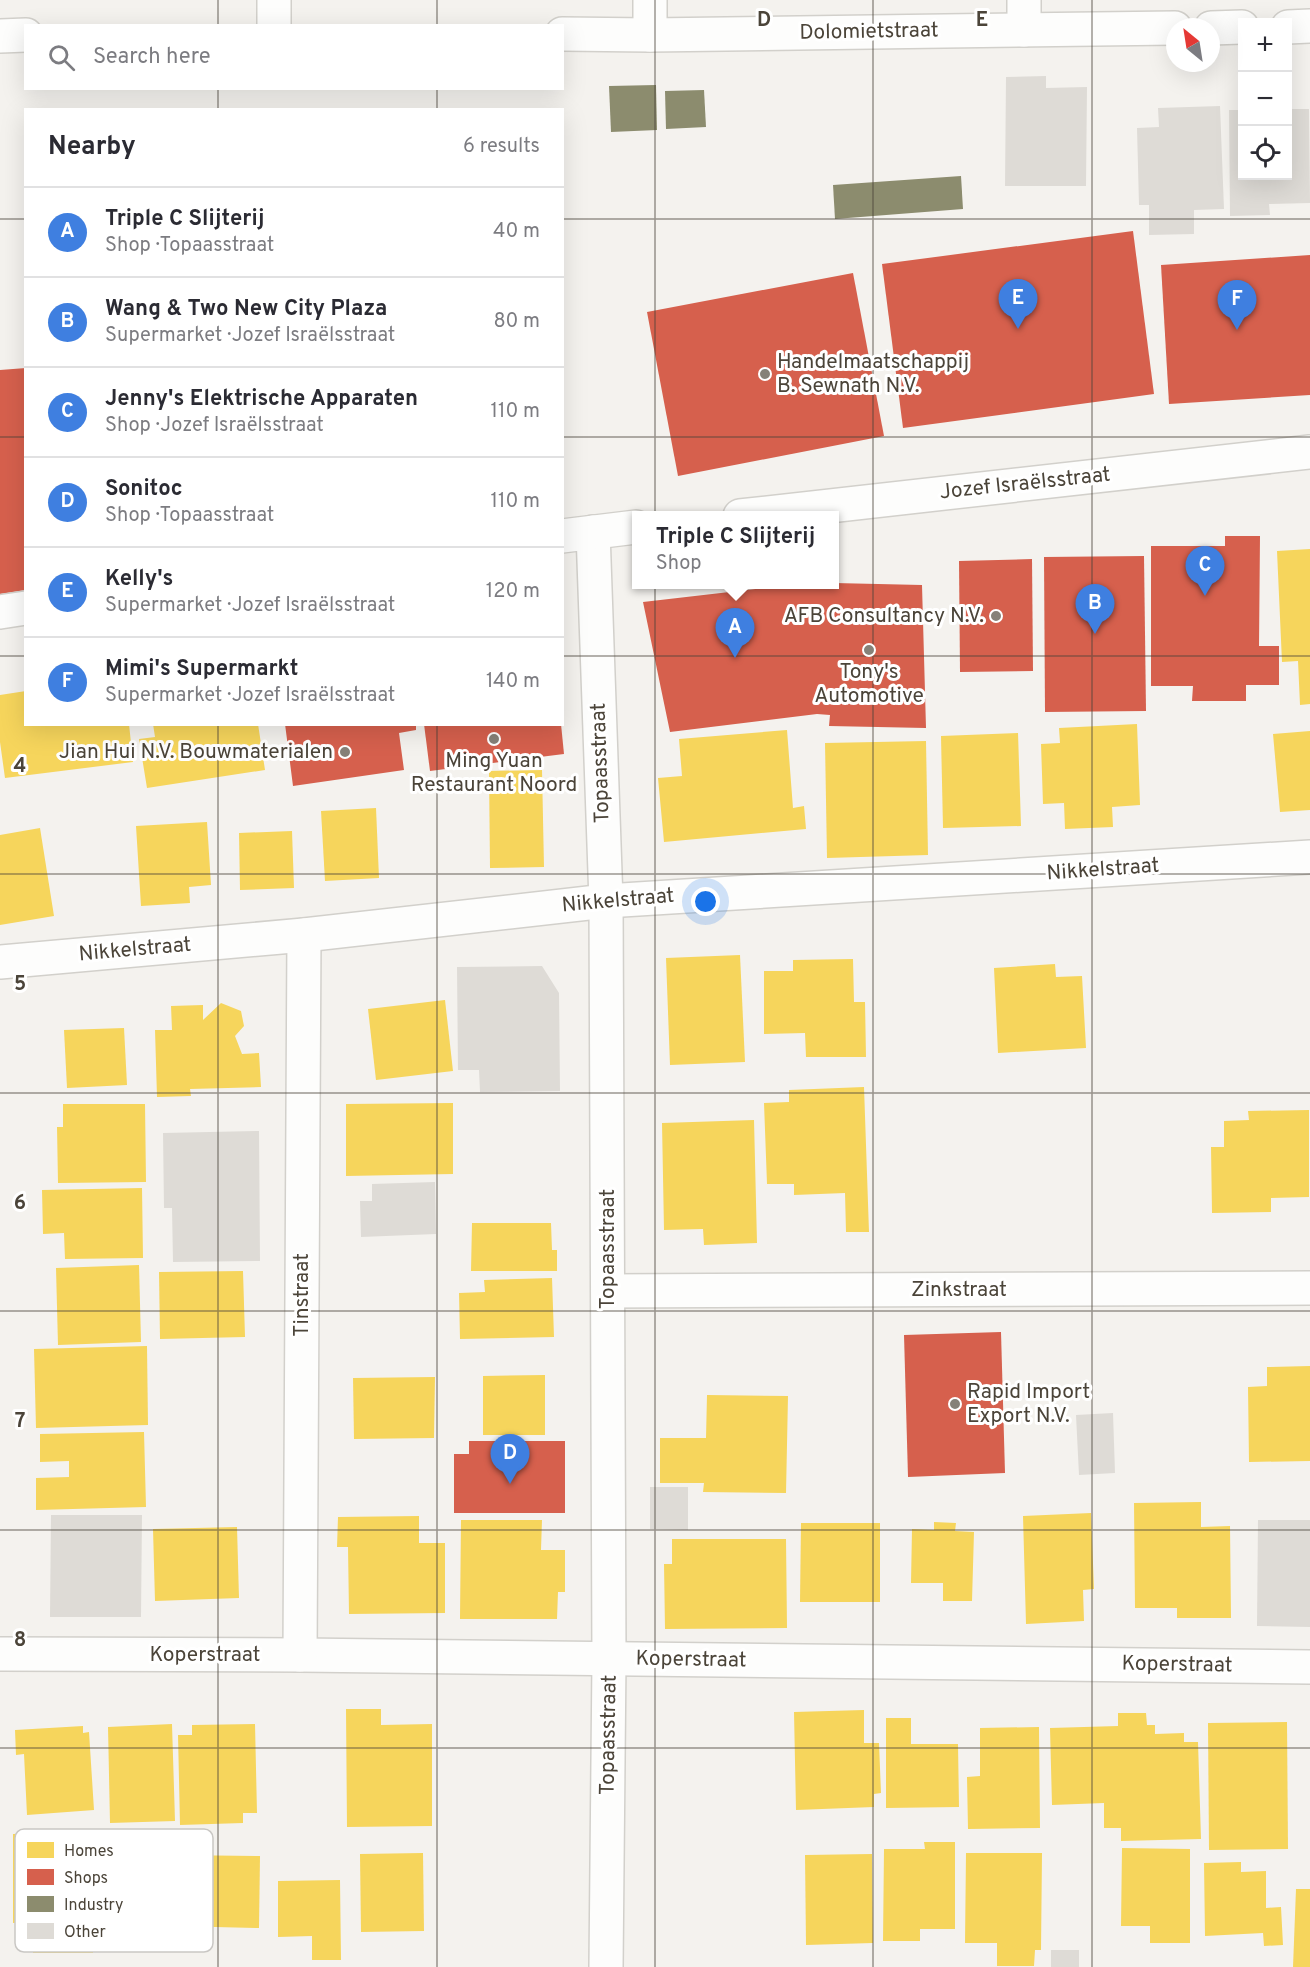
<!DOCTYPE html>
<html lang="en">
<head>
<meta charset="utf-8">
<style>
	:root { --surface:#fff; --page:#f7f7f7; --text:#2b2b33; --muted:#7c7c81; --line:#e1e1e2; --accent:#111827 }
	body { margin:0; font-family:Overpass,sans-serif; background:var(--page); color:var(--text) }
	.controls { position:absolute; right:18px; top:18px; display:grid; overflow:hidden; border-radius:0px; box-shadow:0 6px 24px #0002 }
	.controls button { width:54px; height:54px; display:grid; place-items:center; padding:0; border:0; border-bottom:2px solid var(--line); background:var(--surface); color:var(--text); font:30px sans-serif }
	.compass { position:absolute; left:1166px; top:18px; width:54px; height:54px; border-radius:50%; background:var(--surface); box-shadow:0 6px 24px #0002; rotate:330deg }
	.you { position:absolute; left:706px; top:902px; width:21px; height:21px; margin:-15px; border:4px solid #fff; border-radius:50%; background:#1a73e8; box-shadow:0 0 0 9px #1a73e833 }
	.badge { display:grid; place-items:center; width:39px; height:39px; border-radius:50%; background:var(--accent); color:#fff; font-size:20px; font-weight:700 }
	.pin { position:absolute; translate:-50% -50px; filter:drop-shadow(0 2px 3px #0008) }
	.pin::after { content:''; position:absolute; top:32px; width:21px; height:18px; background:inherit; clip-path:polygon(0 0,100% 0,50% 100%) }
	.popup { position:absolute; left:632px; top:511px; width:207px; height:78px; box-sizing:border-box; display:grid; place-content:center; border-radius:0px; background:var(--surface); filter:drop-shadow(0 2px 4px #0005); font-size:20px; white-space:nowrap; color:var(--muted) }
	.popup b { font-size:22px; color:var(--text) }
	.popup::after { content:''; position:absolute; left:50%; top:100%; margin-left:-12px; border:12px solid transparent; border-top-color:var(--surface) }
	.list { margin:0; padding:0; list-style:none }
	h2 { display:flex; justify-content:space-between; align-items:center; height:78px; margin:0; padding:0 24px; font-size:26px }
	h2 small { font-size:20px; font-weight:400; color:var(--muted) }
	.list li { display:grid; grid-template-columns:39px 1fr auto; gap:18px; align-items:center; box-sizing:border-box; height:90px; padding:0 24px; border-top:2px solid var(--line) }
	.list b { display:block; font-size:22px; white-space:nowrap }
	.list p { margin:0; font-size:20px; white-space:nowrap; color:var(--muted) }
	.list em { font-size:20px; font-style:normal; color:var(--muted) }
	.icon { flex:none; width:33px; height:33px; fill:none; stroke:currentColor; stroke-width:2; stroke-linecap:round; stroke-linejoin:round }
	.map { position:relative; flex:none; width:1310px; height:1967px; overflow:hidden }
	.search { position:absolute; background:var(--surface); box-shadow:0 6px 24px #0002; left:24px; top:24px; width:540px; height:66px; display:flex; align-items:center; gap:15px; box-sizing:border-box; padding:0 21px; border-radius:0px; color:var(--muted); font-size:22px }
	.panel { position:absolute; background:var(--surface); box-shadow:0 6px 24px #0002; left:24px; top:108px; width:540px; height:618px; border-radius:0px }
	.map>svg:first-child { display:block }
	.homes { fill:#f6d55c }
	.shops { fill:#d6604d }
	.industry { fill:#8c8c6e }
	.building { fill:#dedbd6 }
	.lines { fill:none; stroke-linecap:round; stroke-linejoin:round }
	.minor-casing { stroke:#d2d0cb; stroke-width:36 }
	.minor { stroke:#fdfdfc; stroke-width:33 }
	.grid { fill:none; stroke:#4b4439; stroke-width:1.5; stroke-opacity:0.55 }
	.poi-dot { fill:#868178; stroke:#fff; stroke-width:2 }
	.labels { text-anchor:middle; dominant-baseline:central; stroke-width:6; stroke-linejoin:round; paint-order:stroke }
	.street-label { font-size:21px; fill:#4b4439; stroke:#fff }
	.poi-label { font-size:21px; fill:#4b4439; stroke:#fff; text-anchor:start }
	.key { fill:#fff; stroke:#c9c7c4; stroke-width:1.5 }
	.key-label { font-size:16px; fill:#4b4439 }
	.grid-label { font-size:20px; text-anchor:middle; font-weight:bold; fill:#4b4439; stroke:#fff; stroke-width:6; stroke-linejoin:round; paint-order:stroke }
</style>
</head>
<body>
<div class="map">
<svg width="1310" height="1967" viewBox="0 0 1310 1967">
	<rect width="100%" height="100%" fill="#f4f2ee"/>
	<g class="homes">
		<path d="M 1310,549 L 1310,704 L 1300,705 L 1298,661 L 1282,662 L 1277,551 Z"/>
		<path d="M 26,691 L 26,724 L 129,724 L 133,762 L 5,778 L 0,742 L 0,695 Z"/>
		<path d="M 153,724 L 258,724 L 265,770 L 147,788 L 139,739 L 155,737 Z"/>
		<path d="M 1137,724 L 1140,805 L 1112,807 L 1113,827 L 1065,829 L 1064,803 L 1043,804 L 1041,744 L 1060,743 L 1059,728 Z"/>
		<path d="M 787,730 L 793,808 L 804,806 L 806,829 L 664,842 L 658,778 L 682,776 L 679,739 Z"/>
		<path d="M 1310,731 L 1310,810 L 1280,812 L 1273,734 Z"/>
		<path d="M 1018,733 L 1021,826 L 943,828 L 941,736 Z"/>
		<path d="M 926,741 L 928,855 L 827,858 L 825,743 Z"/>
		<path d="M 542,770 L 544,867 L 490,868 L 489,771 Z"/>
		<path d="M 376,808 L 379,878 L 325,881 L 321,811 Z"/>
		<path d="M 207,822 L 211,885 L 189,887 L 190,903 L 141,906 L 136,826 Z"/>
		<path d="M 40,828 L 54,916 L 0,925 L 0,835 Z"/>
		<path d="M 292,831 L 294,888 L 240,890 L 239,833 Z"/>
		<path d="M 740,955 L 745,1062 L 670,1065 L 666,958 Z"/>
		<path d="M 853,959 L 854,1002 L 865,1002 L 866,1057 L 806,1057 L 805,1033 L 764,1034 L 764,971 L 793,971 L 793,960 Z"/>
		<path d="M 1055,964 L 1056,977 L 1082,976 L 1086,1048 L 998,1053 L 994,968 Z"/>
		<path d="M 445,1000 L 453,1071 L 376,1080 L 368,1009 Z"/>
		<path d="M 221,1003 L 241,1011 L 244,1026 L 235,1036 L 242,1054 L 259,1053 L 261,1087 L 190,1089 L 191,1096 L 157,1097 L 155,1030 L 172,1030 L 171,1006 L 203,1005 L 203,1020 Z"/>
		<path d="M 124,1028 L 127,1085 L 67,1088 L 64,1030 Z"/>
		<path d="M 864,1087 L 869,1232 L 846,1232 L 845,1193 L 794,1195 L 794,1184 L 767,1184 L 764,1103 L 789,1102 L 789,1090 Z"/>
		<path d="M 453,1103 L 453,1174 L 346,1176 L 346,1104 Z"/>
		<path d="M 63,1104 L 145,1104 L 146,1182 L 58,1183 L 57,1127 L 63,1127 Z"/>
		<path d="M 1309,1110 L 1309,1197 L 1271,1198 L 1271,1212 L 1212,1213 L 1211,1147 L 1224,1147 L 1224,1121 L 1249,1120 L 1248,1111 Z"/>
		<path d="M 754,1120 L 757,1243 L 704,1245 L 703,1229 L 664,1230 L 662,1123 Z"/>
		<path d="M 142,1188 L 143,1258 L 65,1259 L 64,1233 L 43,1234 L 42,1190 Z"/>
		<path d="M 472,1223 L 551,1223 L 552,1250 L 557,1250 L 557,1271 L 471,1271 Z"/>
		<path d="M 139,1265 L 141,1342 L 58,1345 L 56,1268 Z"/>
		<path d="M 243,1271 L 245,1337 L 160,1339 L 159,1272 Z"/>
		<path d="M 552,1278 L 554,1337 L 460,1339 L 459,1293 L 485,1292 L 484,1280 Z"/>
		<path d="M 147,1346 L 148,1425 L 36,1428 L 34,1349 Z"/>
		<path d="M 1310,1366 L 1310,1461 L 1249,1462 L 1248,1387 L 1267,1386 L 1267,1367 Z"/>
		<path d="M 545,1375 L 545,1435 L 483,1435 L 483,1376 Z"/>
		<path d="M 435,1377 L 434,1438 L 354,1439 L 353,1378 Z"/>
		<path d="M 707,1395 L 788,1396 L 786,1493 L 703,1492 L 704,1483 L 660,1483 L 660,1438 L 706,1438 Z"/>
		<path d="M 144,1432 L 146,1507 L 36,1510 L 36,1478 L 69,1477 L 69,1461 L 40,1462 L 40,1434 Z"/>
		<path d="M 1201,1502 L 1201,1527 L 1230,1526 L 1231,1618 L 1177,1618 L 1177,1608 L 1135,1608 L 1134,1503 Z"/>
		<path d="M 1091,1513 L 1094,1589 L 1083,1590 L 1084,1621 L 1026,1624 L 1023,1516 Z"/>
		<path d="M 419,1516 L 419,1543 L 445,1543 L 445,1613 L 349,1614 L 348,1547 L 337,1547 L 338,1517 Z"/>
		<path d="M 461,1520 L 542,1520 L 541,1550 L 565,1550 L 565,1592 L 558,1592 L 557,1619 L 460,1619 Z"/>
		<path d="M 934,1522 L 956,1523 L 955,1531 L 974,1532 L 972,1601 L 943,1601 L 943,1583 L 911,1583 L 912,1529 L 934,1530 Z"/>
		<path d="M 801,1523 L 880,1523 L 880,1602 L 800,1602 Z"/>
		<path d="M 237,1527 L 239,1598 L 155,1601 L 153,1529 Z"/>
		<path d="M 672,1539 L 786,1539 L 787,1628 L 665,1629 L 664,1564 L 672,1564 Z"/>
		<path d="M 346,1709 L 381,1709 L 381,1725 L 432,1724 L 432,1826 L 347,1827 Z"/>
		<path d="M 864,1710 L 864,1743 L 879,1743 L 881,1793 L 874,1794 L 874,1807 L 796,1810 L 794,1712 Z"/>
		<path d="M 1118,1713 L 1146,1713 L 1147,1725 L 1155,1725 L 1155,1734 L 1184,1733 L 1184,1742 L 1198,1742 L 1201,1839 L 1121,1841 L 1121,1828 L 1104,1828 L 1104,1803 L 1052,1805 L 1050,1728 L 1118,1726 Z"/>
		<path d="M 886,1718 L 911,1718 L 911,1744 L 958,1744 L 959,1807 L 886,1808 Z"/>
		<path d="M 1287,1722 L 1288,1849 L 1209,1850 L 1208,1723 Z"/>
		<path d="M 172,1724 L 175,1821 L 110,1823 L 108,1727 Z"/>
		<path d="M 255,1724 L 257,1813 L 243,1813 L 243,1823 L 180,1825 L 178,1735 L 192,1735 L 192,1725 Z"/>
		<path d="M 83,1726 L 83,1733 L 89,1732 L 94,1810 L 27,1815 L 24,1754 L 16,1755 L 15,1730 Z"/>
		<path d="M 1039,1727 L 1040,1828 L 968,1829 L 967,1777 L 980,1776 L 980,1728 Z"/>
		<path d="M 92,1832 L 93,1953 L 33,1953 L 33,1922 L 13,1923 L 13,1834 Z"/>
		<path d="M 924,1842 L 955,1842 L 955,1929 L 920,1929 L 920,1941 L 883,1941 L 884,1849 L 925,1849 Z"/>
		<path d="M 1122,1848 L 1190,1849 L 1190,1943 L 1150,1943 L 1150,1926 L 1121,1926 Z"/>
		<path d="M 423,1853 L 424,1931 L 361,1932 L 360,1854 Z"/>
		<path d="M 966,1853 L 1042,1853 L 1041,1950 L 1035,1950 L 1034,1966 L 997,1966 L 997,1943 L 965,1943 Z"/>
		<path d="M 872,1854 L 873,1943 L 806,1945 L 805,1855 Z"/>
		<path d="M 176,1855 L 260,1856 L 259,1928 L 174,1926 Z"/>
		<path d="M 1241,1862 L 1241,1872 L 1266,1871 L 1266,1908 L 1281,1907 L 1283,1945 L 1264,1946 L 1263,1933 L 1205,1936 L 1204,1863 Z"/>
		<path d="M 340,1880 L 341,1960 L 312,1960 L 312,1936 L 278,1937 L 278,1881 Z"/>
		<path d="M 1296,1889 L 1310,1889 L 1310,1967 L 1293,1967 Z"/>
	</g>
	<g class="shops">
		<path d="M 1133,231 L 1154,394 L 903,428 L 882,264 Z"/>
		<path d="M 1310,255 L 1310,395 L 1169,404 L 1161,265 Z"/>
		<path d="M 853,273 L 884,436 L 678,476 L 647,312 Z"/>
		<path d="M 26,368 L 26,590 L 0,594 L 0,370 Z"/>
		<path d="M 1225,536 L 1260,536 L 1259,646 L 1279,646 L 1279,685 L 1246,685 L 1246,701 L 1192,701 L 1193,686 L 1151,686 L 1151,546 L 1225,546 Z"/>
		<path d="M 1144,556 L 1146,711 L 1045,712 L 1044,557 Z"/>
		<path d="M 1032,559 L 1033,671 L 960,672 L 959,561 Z"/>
		<path d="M 834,583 L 922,585 L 926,728 L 829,726 L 830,715 L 817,714 L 670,732 L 643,602 L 798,584 Z"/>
		<path d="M 285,724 L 416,724 L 416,730 L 399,733 L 404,770 L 293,786 Z"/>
		<path d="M 424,724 L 561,724 L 564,754 L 430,771 Z"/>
		<path d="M 1001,1332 L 1005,1473 L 908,1477 L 904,1335 Z"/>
		<path d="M 469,1441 L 565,1441 L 565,1513 L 454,1513 L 454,1454 L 469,1454 Z"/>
	</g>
	<g class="industry">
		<path d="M 656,85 L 657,130 L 611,132 L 609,86 Z"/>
		<path d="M 704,90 L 706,127 L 666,129 L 665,91 Z"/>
		<path d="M 961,176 L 963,209 L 835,219 L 833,185 Z"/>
	</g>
	<g class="building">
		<path d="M 1046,76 L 1046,88 L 1087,87 L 1086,186 L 1005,186 L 1006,77 Z"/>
		<path d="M 1220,106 L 1224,209 L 1194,210 L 1194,234 L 1149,235 L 1149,205 L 1139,205 L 1137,128 L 1159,127 L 1158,108 Z"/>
		<path d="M 1288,109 L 1309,109 L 1310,203 L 1269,204 L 1270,215 L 1230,216 L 1229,110 L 1242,110 L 1242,176 L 1288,176 Z"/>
		<path d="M 542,966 L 559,993 L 560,1091 L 480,1092 L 479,1070 L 458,1070 L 457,967 Z"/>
		<path d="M 259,1131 L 260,1261 L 173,1262 L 172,1208 L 164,1208 L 163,1133 Z"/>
		<path d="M 435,1182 L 436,1234 L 361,1237 L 360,1201 L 372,1201 L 372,1184 Z"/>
		<path d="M 1113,1413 L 1115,1473 L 1079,1475 L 1076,1415 Z"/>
		<path d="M 650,1487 L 688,1487 L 688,1530 L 650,1529 Z"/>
		<path d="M 51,1515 L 142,1515 L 141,1617 L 50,1617 Z"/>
		<path d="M 1258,1520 L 1310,1520 L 1310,1627 L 1257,1626 Z"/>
		<rect x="1051" y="1950" width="28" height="17"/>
	</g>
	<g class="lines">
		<defs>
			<g id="minor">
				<path d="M 274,0 L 274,26"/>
				<path d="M 650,0 L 650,35"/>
				<path d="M 1288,27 L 1310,26"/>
				<path d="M 1211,28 L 1242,27"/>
				<path d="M 1024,30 L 1024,0"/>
				<path d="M 562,34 L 650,35 L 1175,28"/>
				<path d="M 0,36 L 26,35"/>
				<path d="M 740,516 L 1310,452"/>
				<path d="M 593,532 L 606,901 L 609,1659 L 606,1967"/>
				<path d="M 562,536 L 636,527"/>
				<path d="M 0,612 L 26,608"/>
				<path d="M 0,962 L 304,935 L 606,901 L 1310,857"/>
				<path d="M 608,1291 L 1310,1288"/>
				<path d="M 0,1654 L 300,1655 L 1310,1667"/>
				<path d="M 300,1655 L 304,935"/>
			</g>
		</defs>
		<use href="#minor" class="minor-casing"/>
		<use href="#minor" class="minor"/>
	</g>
	<path class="grid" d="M 218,0 L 218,26M 437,0 L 437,26M 655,0 L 655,1967M 873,0 L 873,1967M 1092,0 L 1092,1967M 218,88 L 218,110M 437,88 L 437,110M 0,219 L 26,219M 562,219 L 1310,219M 0,437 L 26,437M 562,437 L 1310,437M 0,656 L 26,656M 562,656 L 1310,656M 218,724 L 218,1967M 437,724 L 437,1967M 0,874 L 1310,874M 0,1093 L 1310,1093M 0,1311 L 1310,1311M 0,1530 L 1310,1530M 0,1748 L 1310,1748"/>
	<g class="poi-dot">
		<circle cx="765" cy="374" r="6"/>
		<circle cx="996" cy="616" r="6"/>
		<circle cx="869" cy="650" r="6"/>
		<circle cx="494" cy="739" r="6"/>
		<circle cx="345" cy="752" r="6"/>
		<circle cx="955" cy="1404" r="6"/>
	</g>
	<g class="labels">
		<g class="street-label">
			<text transform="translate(869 32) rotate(-1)">Dolomietstraat</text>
			<text transform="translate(1025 484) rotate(-6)">Jozef Israëlsstraat</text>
			<text transform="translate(601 763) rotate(-92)">Topaasstraat</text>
			<text transform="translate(1103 870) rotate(-4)">Nikkelstraat</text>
			<text transform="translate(618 901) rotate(-5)">Nikkelstraat</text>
			<text transform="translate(135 950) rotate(-5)">Nikkelstraat</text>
			<text transform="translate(608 1249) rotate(-90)">Topaasstraat</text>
			<text x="959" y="1290">Zinkstraat</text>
			<text transform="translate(302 1295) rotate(-90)">Tinstraat</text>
			<text x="205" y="1655">Koperstraat</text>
			<text transform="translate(691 1660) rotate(1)">Koperstraat</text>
			<text transform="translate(1177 1665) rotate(1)">Koperstraat</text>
			<text transform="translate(609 1735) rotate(-89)">Topaasstraat</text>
		</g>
		<g class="poi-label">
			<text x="777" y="362">Handelmaatschappij<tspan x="777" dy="24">B. Sewnath N.V.</tspan></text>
			<text x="984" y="616" text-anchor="end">AFB Consultancy N.V.</text>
			<text x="869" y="672" text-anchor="middle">Tony's<tspan x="869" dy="24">Automotive</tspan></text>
			<text x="333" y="752" text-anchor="end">Jian Hui N.V. Bouwmaterialen</text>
			<text x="494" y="761" text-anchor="middle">Ming Yuan<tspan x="494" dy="24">Restaurant Noord</tspan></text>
			<text x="967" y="1392">Rapid Import<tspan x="967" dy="24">Export N.V.</tspan></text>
		</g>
	</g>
	<rect x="15" y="1829" width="198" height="123" rx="9" class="key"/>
	<rect x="27" y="1842" width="27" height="16" fill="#f6d55c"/>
	<rect x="27" y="1869" width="27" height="16" fill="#d6604d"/>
	<rect x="27" y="1896" width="27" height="16" fill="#8c8c6e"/>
	<rect x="27" y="1923" width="27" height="16" fill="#dedbd6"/>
	<g class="key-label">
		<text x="64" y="1856">Homes</text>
		<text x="64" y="1883">Shops</text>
		<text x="64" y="1910">Industry</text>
		<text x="64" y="1937">Other</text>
	</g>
	<g class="grid-label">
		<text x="764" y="26">D</text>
		<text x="982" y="26">E</text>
		<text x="20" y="772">4</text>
		<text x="20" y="990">5</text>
		<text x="20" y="1209">6</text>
		<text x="20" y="1427">7</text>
		<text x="20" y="1646">8</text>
	</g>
</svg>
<div class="controls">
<button>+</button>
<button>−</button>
<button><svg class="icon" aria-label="locate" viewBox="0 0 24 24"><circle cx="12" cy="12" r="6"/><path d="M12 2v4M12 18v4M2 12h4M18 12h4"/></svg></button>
</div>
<svg class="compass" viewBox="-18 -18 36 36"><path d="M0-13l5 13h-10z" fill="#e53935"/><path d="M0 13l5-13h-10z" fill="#7c7c81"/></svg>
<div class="you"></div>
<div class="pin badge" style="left:735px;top:658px;background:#3f7fe0">A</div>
<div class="popup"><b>Triple C Slijterij</b>Shop</div>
<div class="pin badge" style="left:1095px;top:634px;background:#3f7fe0">B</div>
<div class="pin badge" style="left:1205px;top:596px;background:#3f7fe0">C</div>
<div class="pin badge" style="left:510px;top:1484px;background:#3f7fe0">D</div>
<div class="pin badge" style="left:1018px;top:329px;background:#3f7fe0">E</div>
<div class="pin badge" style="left:1237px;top:330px;background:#3f7fe0">F</div>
<div class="search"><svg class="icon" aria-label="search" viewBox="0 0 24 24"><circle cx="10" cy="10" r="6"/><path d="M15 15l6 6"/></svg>Search here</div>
<section class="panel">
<h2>Nearby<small>6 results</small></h2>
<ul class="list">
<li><span class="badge" style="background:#3f7fe0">A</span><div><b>Triple C Slijterij</b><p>Shop · Topaasstraat</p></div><em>40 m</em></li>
<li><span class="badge" style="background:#3f7fe0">B</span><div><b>Wang &amp; Two New City Plaza</b><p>Supermarket · Jozef Israëlsstraat</p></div><em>80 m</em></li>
<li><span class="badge" style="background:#3f7fe0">C</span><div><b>Jenny's Elektrische Apparaten</b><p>Shop · Jozef Israëlsstraat</p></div><em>110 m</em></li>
<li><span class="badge" style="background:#3f7fe0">D</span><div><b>Sonitoc</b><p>Shop · Topaasstraat</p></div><em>110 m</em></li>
<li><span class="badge" style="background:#3f7fe0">E</span><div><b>Kelly's</b><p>Supermarket · Jozef Israëlsstraat</p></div><em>120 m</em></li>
<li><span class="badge" style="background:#3f7fe0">F</span><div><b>Mimi's Supermarkt</b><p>Supermarket · Jozef Israëlsstraat</p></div><em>140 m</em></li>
</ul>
</section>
</div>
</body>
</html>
